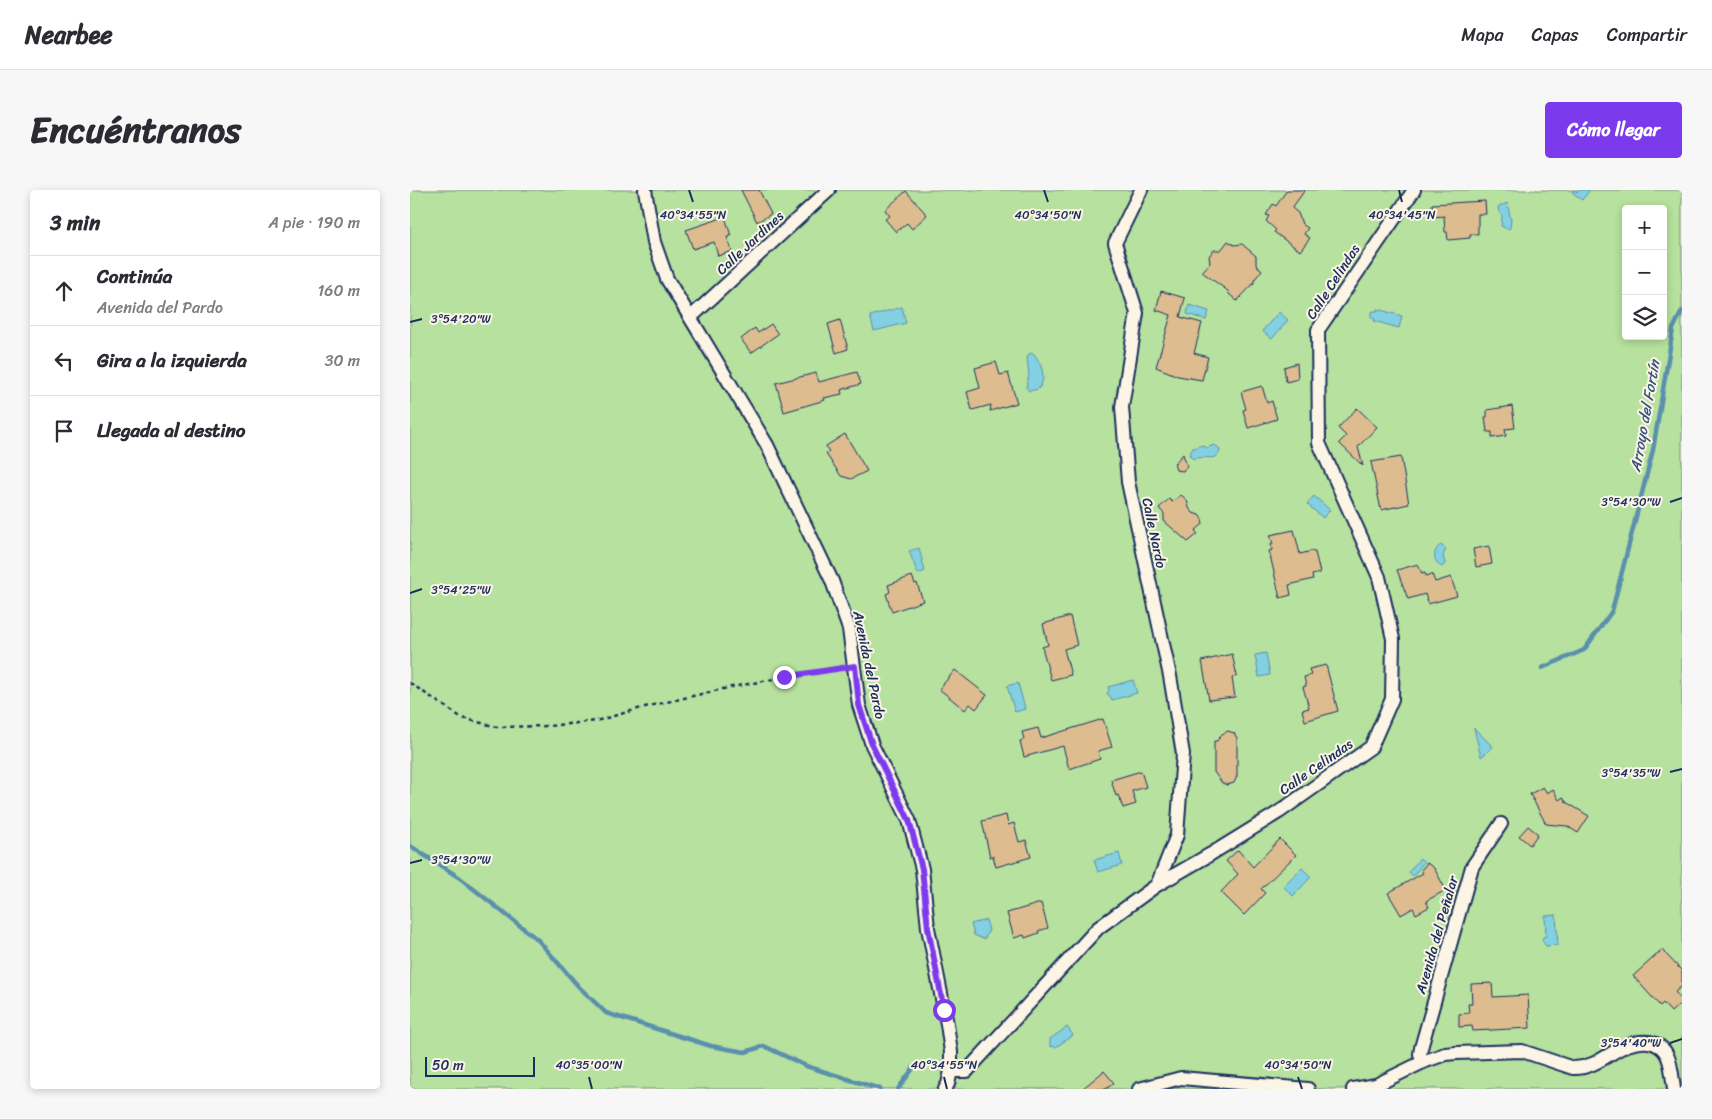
<!DOCTYPE html>
<html lang="es">
<head>
<meta charset="utf-8">
<style>
	:root { --surface:#fff; --page:#f7f7f7; --text:#2b2b33; --muted:#7c7c81; --line:#e1e1e2; --accent:#7c3aed }
	body { margin:0; font-family:Sriracha,sans-serif; background:var(--page); color:var(--text) }
	.controls { position:absolute; right:15px; top:15px; display:grid; overflow:hidden; border-radius:5px; box-shadow:0 2px 8px #0003 }
	.controls button { width:45px; height:45px; display:grid; place-items:center; padding:0; border:0; border-bottom:1px solid var(--line); background:var(--surface); color:var(--text); font:25px sans-serif }
	.scale { position:absolute; left:15px; bottom:12px; width:110px; box-sizing:border-box; padding-left:5px; border:2px solid #1b2f5e; border-top:0; font-size:14px; line-height:18px; white-space:nowrap; color:#1b2f5e; -webkit-text-stroke:4px #fcf5e5; paint-order:stroke }
	.stop { position:absolute; width:15px; height:15px; margin:-11px; border:4px solid #7c3aed; border-radius:50%; background:#fff }
	.stop.end { background:#7c3aed; border-color:#fff; box-shadow:0 1px 5px #0008 }
	.list { margin:0; padding:0; list-style:none }
	h2 { display:flex; justify-content:space-between; align-items:center; height:65px; margin:0; padding:0 20px; font-size:21px }
	h2 small { font-size:16px; font-weight:400; color:var(--muted) }
	.list li { display:grid; grid-template-columns:32px 1fr auto; gap:15px; align-items:center; box-sizing:border-box; height:70px; padding:0 20px; border-top:1px solid var(--line) }
	.list b { display:block; font-size:19px; white-space:nowrap }
	.list p { margin:0; font-size:16px; white-space:nowrap; color:var(--muted) }
	.list em { font-size:16px; font-style:normal; color:var(--muted) }
	.icon { flex:none; width:28px; height:28px; fill:none; stroke:currentColor; stroke-width:2; stroke-linecap:round; stroke-linejoin:round }
	.map { position:relative; flex:none; width:1272px; height:899px; overflow:hidden; border-radius:5px }
	header { display:flex; align-items:center; gap:30px; box-sizing:border-box; height:70px; padding:0 25px; background:var(--surface); border-bottom:1px solid var(--line) }
	header strong { font-size:24px }
	nav { display:flex; gap:28px; margin-inline-start:auto; font-size:18px }
	.intro { display:flex; align-items:center; justify-content:space-between; box-sizing:border-box; height:120px; padding:0 30px }
	h1 { margin:0; font-size:35px }
	.button { padding:12px 22px; border-radius:5px; background:var(--accent); color:#fff; font-size:18px; font-weight:700 }
	main { display:flex; gap:30px; padding:0 30px }
	aside { flex:1; background:var(--surface); border-radius:5px; box-shadow:0 2px 8px #0003 }
	.map>svg:first-child { display:block }
	.green { fill:#b6e19e; stroke:#68887e; fill-rule:evenodd }
	.water { fill:#84d0e3; stroke:#5a90ae }
	.lines { fill:none; stroke-linecap:round; stroke-linejoin:round }
	.stream { stroke:#5a90ae; stroke-width:4.5 }
	.building { fill:#ddbc8f; stroke:#1b2f5e }
	.street-casing { stroke:#1b2f5e; stroke-width:16 }
	.path { stroke:#1b2f5e; stroke-width:2.5; stroke-dasharray:4 4; stroke-linecap:butt }
	.street { stroke:#fcf5e5; stroke-width:12 }
	.route { stroke:#7c3aed; stroke-width:6 }
	.ticks { fill:none; stroke:#1b2f5e; stroke-width:2 }
	.labels { text-anchor:middle; dominant-baseline:central; stroke-width:4; stroke-linejoin:round; paint-order:stroke }
	.street-label { font-size:14px; fill:#1b2f5e; stroke:#fcf5e5 }
	.water-label { font-size:15px; font-style:italic; fill:#35577f; stroke:#fcf5e5 }
	.ticks-label { font-size:12px; text-anchor:middle; fill:#1b2f5e; stroke:#fcf5e5; stroke-width:4; stroke-linejoin:round; paint-order:stroke }
</style>
</head>
<body>
<header>
<strong>Nearbee</strong>
<nav><a>Mapa</a><a>Capas</a><a>Compartir</a></nav>
</header>
<div class="intro"><h1>Encuéntranos</h1><a class="button">Cómo llegar</a></div>
<main>
<aside>
<h2>3 min<small>A pie · 190 m</small></h2>
<ul class="list">
<li><svg class="icon" aria-label="ahead" viewBox="0 0 24 24"><path d="M12 20V5M6 11l6-6 6 6"/></svg><div><b>Continúa</b><p>Avenida del Pardo</p></div><em>160 m</em></li>
<li><svg class="icon" aria-label="left" viewBox="0 0 24 24"><path d="M17 20v-9H6M10 6l-5 5 5 5"/></svg><div><b>Gira a la izquierda</b></div><em>30 m</em></li>
<li><svg class="icon" aria-label="arrive" viewBox="0 0 24 24"><path d="M6 21V4h12l-3 4 3 4H6"/></svg><div><b>Llegada al destino</b></div></li>
</ul>
</aside>
<div class="map">
<svg width="1272" height="899" viewBox="0 0 1272 899">
	<rect width="100%" height="100%" fill="#fcf5e5"/>
	<filter id="ink" filterUnits="userSpaceOnUse"><feTurbulence type="fractalNoise" baseFrequency=".02" numOctaves="2"/><feDisplacementMap in="SourceGraphic" scale="10" xChannelSelector="R" yChannelSelector="G"/><feConvolveMatrix kernelMatrix="1 2 1 2 8 2 1 2 1" color-interpolation-filters="sRGB"/></filter>
	<g filter="url(#ink)">
		<path class="green" d="M 0,0 L 1272,0 L 1272,899 L 0,899 ZM 1216,19 L 1253,19 L 1253,146 L 1216,146 Z"/>
		<g class="water">
			<path d="M 1163,0 L 1167,2 L 1168,0 L 1180,0 L 1172,10 L 1162,2 Z"/>
			<path d="M 1097,13 L 1101,30 L 1100,38 L 1097,39 L 1091,36 L 1092,26 L 1089,22 L 1088,17 Z"/>
			<path d="M 779,115 L 799,121 L 796,130 L 777,124 Z"/>
			<path d="M 492,117 L 496,133 L 464,141 L 460,126 Z"/>
			<path d="M 967,119 L 992,126 L 989,138 L 964,131 L 965,129 L 961,127 L 961,124 L 963,121 L 967,121 Z"/>
			<path d="M 869,122 L 878,130 L 862,149 L 852,141 Z"/>
			<path d="M 623,163 C 631,172 638,189 628,199 L 619,201 L 616,197 L 619,185 L 617,168 L 619,164 Z"/>
			<path d="M 793,255 L 797,258 L 804,255 L 809,258 L 810,262 L 806,267 C 798,269 792,266 783,269 L 779,265 L 783,258 Z"/>
			<path d="M 904,306 L 920,320 L 913,328 L 897,314 Z"/>
			<path d="M 1031,355 L 1036,359 L 1033,366 L 1035,374 L 1032,377 C 1023,372 1022,360 1031,355 Z"/>
			<path d="M 509,358 L 515,381 L 508,384 L 499,361 Z"/>
			<path d="M 856,463 L 860,485 L 849,487 L 845,465 Z"/>
			<path d="M 723,490 L 727,503 L 702,510 L 700,506 L 697,504 L 699,500 L 698,497 Z"/>
			<path d="M 608,493 L 615,519 L 605,522 L 597,496 Z"/>
			<path d="M 1064,538 L 1083,557 L 1071,567 Z"/>
			<path d="M 709,663 L 712,675 L 688,682 L 684,670 Z"/>
			<path d="M 1010,668 L 1014,672 L 1003,686 L 999,682 Z"/>
			<path d="M 892,678 L 901,687 L 883,706 L 873,696 Z"/>
			<path d="M 1146,725 L 1148,755 L 1136,756 L 1132,750 L 1133,747 L 1136,746 L 1135,726 Z"/>
			<path d="M 576,730 L 579,740 L 575,748 L 573,749 L 564,745 L 561,734 Z"/>
			<path d="M 657,837 L 663,845 L 646,857 L 640,856 L 640,849 Z"/>
		</g>
		<g class="lines">
			<g class="stream">
				<path d="M 1132,478 L 1174,460 L 1202,421 L 1243,260 L 1263,139 L 1272,121"/>
				<path d="M 0,656 L 50,688 L 128,750 L 169,797 L 196,823 L 301,856 L 335,862 L 354,856 L 396,876 L 470,899"/>
				<path d="M 488,899 L 504,877"/>
			</g>
		</g>
		<g class="building">
			<path d="M 331,0 L 349,0 L 361,24 L 347,32 Z"/>
			<path d="M 877,0 L 895,0 L 882,18 L 888,23 L 892,34 L 898,38 L 894,44 L 900,48 L 890,61 L 864,42 L 866,40 L 856,31 L 859,26 L 856,25 L 863,14 L 866,16 Z"/>
			<path d="M 496,1 L 517,25 L 502,39 L 497,33 L 486,42 L 475,29 L 480,26 L 475,20 Z"/>
			<path d="M 1075,11 L 1076,24 L 1068,24 L 1068,44 L 1060,44 L 1060,48 L 1038,50 L 1037,42 L 1035,42 L 1034,26 L 1023,27 L 1022,14 Z"/>
			<path d="M 315,27 L 321,46 L 317,47 L 322,61 L 308,66 L 304,52 L 283,59 L 276,40 Z"/>
			<path d="M 818,51 L 824,55 L 832,54 L 846,66 L 846,75 L 852,80 L 844,90 L 844,93 L 827,111 L 819,104 L 818,101 L 792,82 L 800,73 L 799,66 L 804,60 L 811,60 Z"/>
			<path d="M 751,101 L 775,108 L 770,127 L 792,133 L 784,163 L 798,167 L 792,190 L 768,186 L 746,177 L 761,125 L 746,120 Z"/>
			<path d="M 430,130 L 438,159 L 426,163 L 418,134 Z"/>
			<path d="M 361,134 L 368,144 L 341,163 L 331,149 L 345,138 L 348,143 Z"/>
			<path d="M 586,172 L 590,185 L 598,183 L 607,213 L 580,221 L 581,215 L 562,220 L 557,202 L 570,198 L 565,178 Z"/>
			<path d="M 887,173 L 888,189 L 876,192 L 874,177 Z"/>
			<path d="M 447,182 L 451,194 L 431,200 L 432,204 L 414,208 L 415,210 L 374,222 L 366,193 L 406,183 L 409,192 Z"/>
			<path d="M 852,196 L 857,213 L 862,211 L 867,229 L 838,238 L 833,220 L 836,219 L 831,202 Z"/>
			<path d="M 1102,216 L 1105,238 L 1095,239 L 1096,246 L 1082,248 L 1082,242 L 1077,242 L 1075,227 L 1077,227 L 1077,220 Z"/>
			<path d="M 947,218 L 967,237 L 948,257 L 953,276 L 929,253 L 936,246 L 928,238 Z"/>
			<path d="M 435,244 L 457,281 L 441,289 L 431,286 L 416,264 L 419,262 L 416,256 Z"/>
			<path d="M 773,264 L 777,276 L 773,281 L 766,280 L 764,274 Z"/>
			<path d="M 991,267 L 999,314 L 971,320 L 961,272 Z"/>
			<path d="M 771,305 L 777,310 L 779,318 L 783,323 L 789,325 L 792,329 L 793,334 L 785,341 L 788,344 L 778,352 L 754,331 L 754,324 L 749,318 L 759,309 L 762,312 Z"/>
			<path d="M 884,340 L 890,364 L 902,361 L 903,362 L 905,362 L 910,383 L 902,385 L 903,389 L 879,395 L 881,405 L 870,408 L 859,361 L 862,360 L 861,354 L 863,354 L 860,345 Z"/>
			<path d="M 1079,356 L 1082,374 L 1066,377 L 1063,359 Z"/>
			<path d="M 1008,374 L 1012,384 L 1015,383 L 1016,386 L 1022,384 L 1025,392 L 1041,387 L 1047,406 L 1018,414 L 1015,404 L 998,409 L 987,380 Z"/>
			<path d="M 502,386 L 505,394 L 507,393 L 513,411 L 482,422 L 476,404 L 480,402 L 478,395 Z"/>
			<path d="M 660,426 L 667,455 L 654,459 L 661,485 L 641,490 L 632,457 L 638,455 L 633,434 Z"/>
			<path d="M 822,464 L 827,486 L 822,488 L 825,507 L 799,510 L 792,471 Z"/>
			<path d="M 916,475 L 928,521 L 895,531 L 892,520 L 899,518 L 893,497 L 896,496 L 894,487 L 901,485 L 899,479 Z"/>
			<path d="M 545,480 L 577,505 L 566,519 L 560,514 L 555,520 L 529,499 Z"/>
			<path d="M 693,529 L 702,557 L 688,561 L 690,569 L 659,579 L 653,556 L 614,567 L 610,551 L 614,549 L 612,542 L 628,538 L 631,548 Z"/>
			<path d="M 818,541 L 824,543 L 827,548 L 827,586 L 824,593 L 817,595 L 812,593 L 804,582 L 804,551 L 807,551 L 812,544 Z"/>
			<path d="M 731,581 L 736,597 L 722,601 L 726,614 L 713,618 L 708,605 L 706,606 L 701,590 Z"/>
			<path d="M 1133,597 L 1137,603 L 1143,599 L 1149,610 L 1153,607 L 1156,612 L 1179,626 L 1168,643 L 1157,636 L 1136,634 L 1120,604 Z"/>
			<path d="M 596,625 L 598,635 L 604,633 L 609,652 L 616,650 L 621,667 L 586,677 L 583,666 L 580,667 L 572,631 Z"/>
			<path d="M 1118,636 L 1128,644 L 1120,655 L 1109,646 Z"/>
			<path d="M 870,649 L 886,665 L 851,699 L 855,703 L 834,725 L 811,702 L 828,684 L 816,671 L 828,660 L 843,677 Z"/>
			<path d="M 1017,673 L 1024,678 L 1036,700 L 1016,711 L 1019,717 L 1006,724 L 1003,718 L 991,725 L 978,703 L 1013,683 L 1011,680 Z"/>
			<path d="M 631,713 L 638,738 L 628,741 L 629,743 L 615,748 L 614,745 L 604,748 L 597,723 Z"/>
			<path d="M 1252,760 L 1272,781 L 1272,796 L 1265,802 L 1272,810 L 1272,812 L 1261,822 L 1253,813 L 1250,816 L 1223,786 Z"/>
			<path d="M 1082,793 L 1083,807 L 1118,805 L 1120,838 L 1063,841 L 1062,836 L 1049,837 L 1049,824 L 1059,823 L 1058,814 L 1062,814 L 1061,794 Z"/>
			<path d="M 694,881 L 704,893 L 696,899 L 672,899 Z"/>
		</g>
		<g class="lines">
			<defs>
				<g id="street">
					<path d="M 235,0 L 244,52 L 257,89 L 357,255 L 422,391 L 439,439 L 449,515 L 462,555 L 499,630 L 512,679 L 518,738 L 537,834 L 541,862 L 541,881 L 538,894 L 535,899"/>
					<path d="M 731,0 L 705,53 L 727,123 L 712,217 L 718,292 L 760,486 L 773,564 L 767,645 L 747,695"/>
					<path d="M 281,127 L 419,0"/>
					<path d="M 1013,872 L 1010,864 L 1011,858 L 1062,677 L 1091,634"/>
					<path d="M 541,881 L 557,881 L 688,738 L 747,695 L 801,664 L 869,622 L 961,557 L 982,509 L 983,449 L 969,387 L 909,253 L 908,140 L 1004,0"/>
					<path d="M 729,899 L 771,888 L 898,899"/>
					<path d="M 943,899 L 966,895 L 1013,872 L 1035,864 L 1046,863 L 1112,861 L 1163,878 C 1192,879 1209,848 1239,852 C 1262,856 1261,880 1264,899"/>
				</g>
			</defs>
			<use href="#street" class="street-casing"/>
			<path class="path" d="M 0,493 L 52,528 L 87,537 L 139,536 L 186,531 L 235,517 L 322,497 L 374,487 L 431,478"/>
			<use href="#street" class="street"/>
		</g>
	</g>
	<g class="lines" filter="url(#ink)">
		<path class="route" d="M 374,487 L 445,476 L 449,515 L 462,555 L 499,630 L 512,679 L 518,738 L 534,820"/>
	</g>
	<path class="ticks" d="M 279,0 L 283,12M 634,0 L 638,12M 989,0 L 992,12M 0,132 L 12,129M 1260,312 L 1272,308M 0,403 L 12,399M 1260,582 L 1272,579M 0,673 L 12,670M 1260,853 L 1272,849M 179,887 L 182,899M 534,887 L 537,899M 888,887 L 892,899"/>
	<g class="labels">
		<g class="street-label">
			<text transform="translate(340 53) rotate(-43)">Calle Jardines</text>
			<text transform="translate(923 92) rotate(-57)">Calle Celindas</text>
			<text transform="translate(744 343) rotate(78)">Calle Nardo</text>
			<text transform="translate(459 475) rotate(78)">Avenida del Pardo</text>
			<text transform="translate(906 577) rotate(-35)">Calle Celindas</text>
			<text transform="translate(1027 745) rotate(-74)">Avenida del Peñalar</text>
		</g>
		<g class="water-label">
			<text transform="translate(1235 226) rotate(-80)">Arroyo del Fortín</text>
		</g>
	</g>
	<g class="ticks-label">
		<text x="283" y="29">40°34'55"N</text>
		<text x="638" y="29">40°34'50"N</text>
		<text x="992" y="29">40°34'45"N</text>
		<text x="51" y="133">3°54'20"W</text>
		<text x="1221" y="316">3°54'30"W</text>
		<text x="51" y="404">3°54'25"W</text>
		<text x="1221" y="587">3°54'35"W</text>
		<text x="51" y="674">3°54'30"W</text>
		<text x="1221" y="857">3°54'40"W</text>
		<text x="179" y="879">40°35'00"N</text>
		<text x="534" y="879">40°34'55"N</text>
		<text x="888" y="879">40°34'50"N</text>
	</g>
</svg>
<div class="controls">
<button>+</button>
<button>−</button>
<button><svg class="icon" aria-label="layers" viewBox="0 0 24 24"><path d="M12 4l9 5-9 5-9-5zM3 14l9 5 9-5"/></svg></button>
</div>
<div class="scale">50 m</div>
<div class="stop" style="left:534px;top:820px"></div>
<div class="stop end" style="left:374px;top:487px"></div>
</div>
</main>
</body>
</html>
